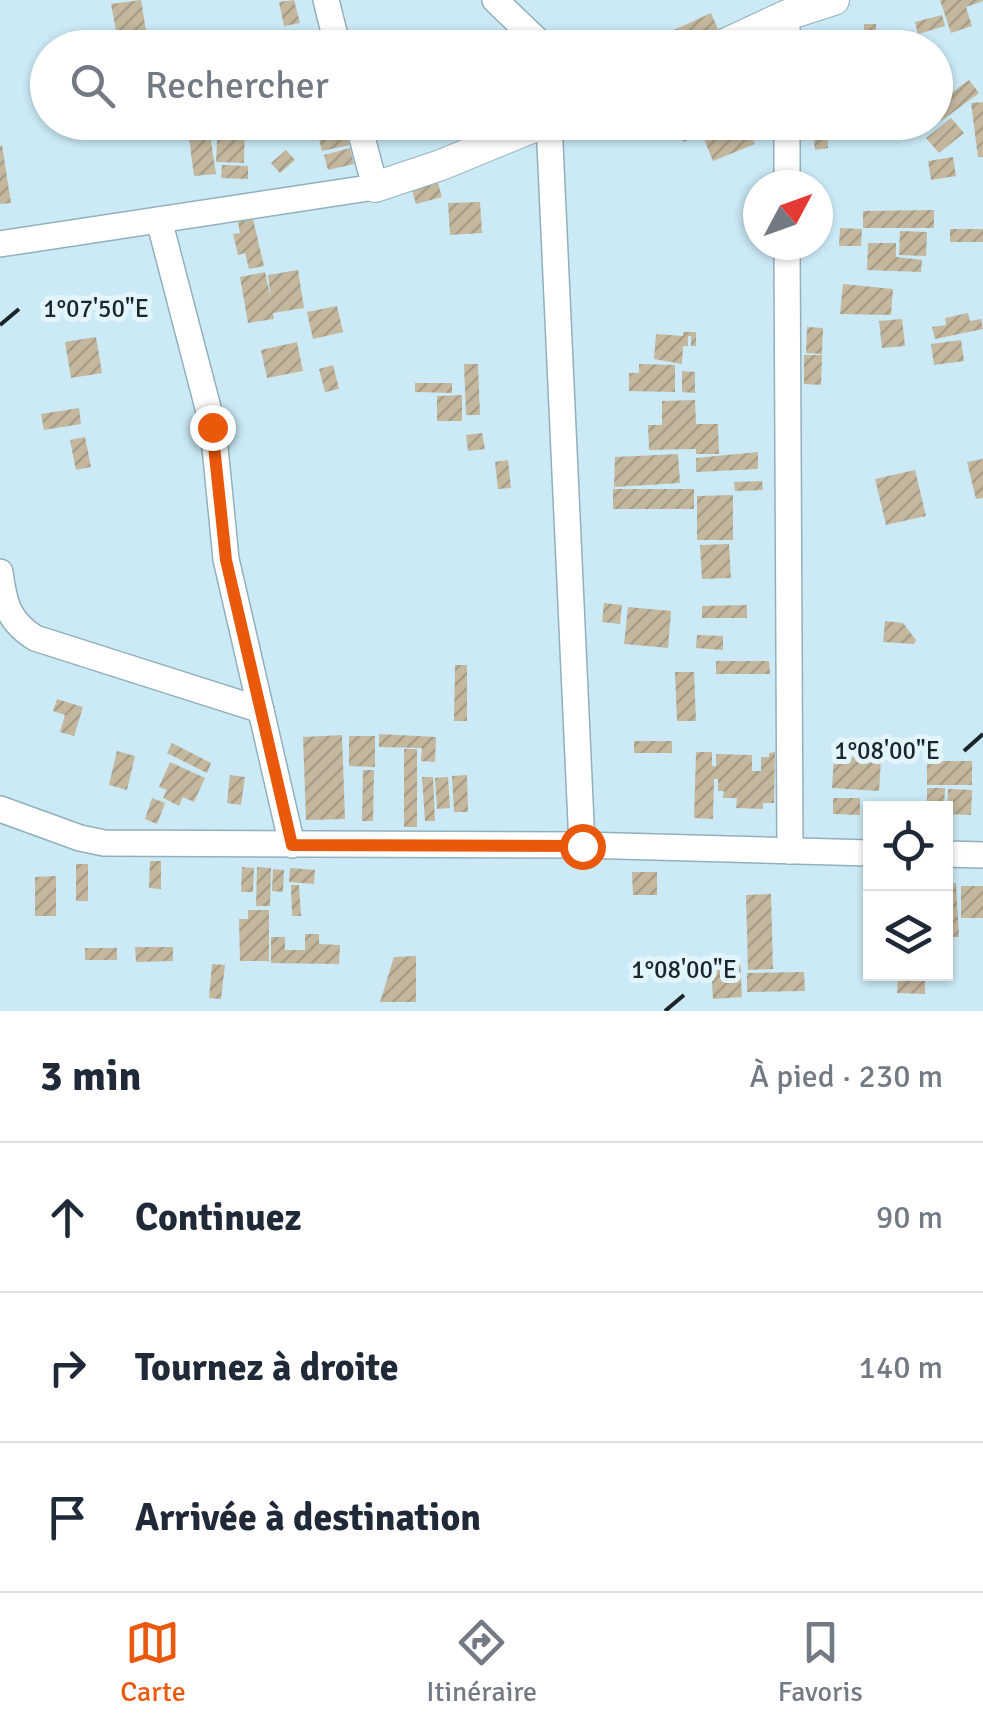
<!DOCTYPE html>
<html lang="fr">
<head>
<meta charset="utf-8">
<style>
	:root { --surface:#fff; --page:#f2f2f3; --text:#1f2937; --muted:#747a83; --line:#e0e1e3; --accent:#ea580c }
	body { margin:0; font-family:Signika,sans-serif; background:var(--page); color:var(--text) }
	.controls { position:absolute; right:30px; bottom:30px; display:grid; overflow:hidden; border-radius:0px; box-shadow:0 2px 8px #0004 }
	.controls button { width:90px; height:90px; display:grid; place-items:center; padding:0; border:0; border-bottom:2px solid var(--line); background:var(--surface); color:var(--text); font:50px sans-serif }
	.compass { position:absolute; left:743px; top:170px; width:90px; height:90px; border-radius:50%; background:var(--surface); box-shadow:0 2px 8px #0004; rotate:49deg }
	.stop { position:absolute; width:30px; height:30px; margin:-22px; border:8px solid #ea580c; border-radius:50%; background:#fff }
	.stop.end { background:#ea580c; border-color:#fff; box-shadow:0 2px 10px #0008 }
	.list { margin:0; padding:0; list-style:none }
	h2 { display:flex; justify-content:space-between; align-items:center; height:130px; margin:0; padding:0 40px; font-size:42px }
	h2 small { font-size:32px; font-weight:400; color:var(--muted) }
	.list li { display:grid; grid-template-columns:65px 1fr auto; gap:30px; align-items:center; box-sizing:border-box; height:150px; padding:0 40px; border-top:2px solid var(--line) }
	.list b { display:block; font-size:38px; white-space:nowrap }
	.list em { font-size:32px; font-style:normal; color:var(--muted) }
	.icon { flex:none; width:55px; height:55px; fill:none; stroke:currentColor; stroke-width:2; stroke-linecap:round; stroke-linejoin:round }
	.map { position:relative; flex:none; width:983px; height:1011px; overflow:hidden }
	.search { position:absolute; background:var(--surface); box-shadow:0 2px 8px #0004; left:30px; right:30px; top:30px; height:110px; display:flex; align-items:center; gap:25px; box-sizing:border-box; padding:0 35px; border-radius:55px; color:var(--muted); font-size:38px }
	.sheet { height:580px; background:var(--surface) }
	nav { display:flex; justify-content:space-around; align-items:center; box-sizing:border-box; height:140px; border-top:2px solid var(--line); background:var(--surface); font-size:28px; color:var(--muted) }
	nav a { display:grid; justify-items:center; gap:5px }
	nav .on { color:var(--accent) }
	.map>svg:first-child { display:block }
	.building { fill:url(#building-hatch) }
	.lines { fill:none; stroke-linecap:round; stroke-linejoin:round }
	.minor-casing { stroke:#92b0bb; stroke-width:28 }
	.tertiary-casing { stroke:#92b0bb; stroke-width:32 }
	.minor { stroke:#fff; stroke-width:25 }
	.tertiary { stroke:#fff; stroke-width:30 }
	.route { stroke:#ea580c; stroke-width:12 }
	.ticks { fill:none; stroke:#1a262a; stroke-width:4 }
	.ticks-label { font-size:25px; text-anchor:middle; fill:#1a262a; stroke:#e2f5fc; stroke-width:10; stroke-linejoin:round; paint-order:stroke }
</style>
</head>
<body>
<div class="map">
<svg width="983" height="1011" viewBox="0 0 983 1011">
	<defs>
		<pattern id="building-hatch" width="6" height="6" patternUnits="userSpaceOnUse" patternTransform="scale(2.5)"><rect width="6" height="6" fill="#c3b79e"/><path d="M-1 1l2-2M0 6l6-6M5 7l2-2" fill="none" stroke="#a79d88"/></pattern>
	</defs>
	<rect width="100%" height="100%" fill="#cbeaf6"/>
	<g class="building">
		<path d="M 141,0 L 147,37 L 118,41 L 111,4 Z"/>
		<path d="M 294,0 L 300,23 L 284,26 L 279,2 Z"/>
		<path d="M 940,0 L 983,0 L 983,1 L 966,7 L 972,26 L 951,33 Z"/>
		<path d="M 711,13 L 718,29 L 681,45 L 674,30 Z"/>
		<path d="M 942,15 L 945,26 L 918,34 L 915,22 Z"/>
		<rect x="864" y="24" width="12" height="24"/>
		<path d="M 112,38 L 114,48 L 70,48 L 69,43 Z"/>
		<path d="M 969,80 L 979,93 L 941,121 L 936,113 L 936,104 Z"/>
		<path d="M 983,102 L 983,157 L 978,157 L 971,103 Z"/>
		<path d="M 951,118 L 964,133 L 939,153 L 926,138 Z"/>
		<path d="M 218,122 L 245,122 L 244,163 L 216,162 Z"/>
		<path d="M 315,122 L 344,122 L 349,145 L 322,151 Z"/>
		<path d="M 673,122 L 695,122 L 691,125 L 697,135 L 684,142 Z"/>
		<path d="M 746,122 L 755,144 L 713,161 L 704,139 Z"/>
		<path d="M 812,122 L 827,122 L 828,148 L 815,150 Z"/>
		<path d="M 210,135 L 216,174 L 194,176 L 189,138 Z"/>
		<path d="M 2,145 L 11,203 L 0,204 L 0,146 Z"/>
		<path d="M 350,148 L 354,164 L 328,170 L 324,155 Z"/>
		<path d="M 286,150 L 295,160 L 280,173 L 271,163 Z"/>
		<path d="M 953,157 L 956,176 L 931,180 L 928,161 Z"/>
		<path d="M 222,165 L 248,166 L 248,179 L 221,178 Z"/>
		<path d="M 438,183 L 442,197 L 416,204 L 412,190 Z"/>
		<path d="M 480,202 L 482,233 L 450,235 L 448,203 Z"/>
		<path d="M 934,210 L 934,228 L 863,228 L 863,211 Z"/>
		<path d="M 253,219 L 264,266 L 249,269 L 245,253 L 238,255 L 233,234 L 240,233 L 238,222 Z"/>
		<path d="M 840,228 L 862,229 L 861,246 L 839,246 Z"/>
		<rect x="950" y="229" width="33" height="13"/>
		<path d="M 900,231 L 927,232 L 926,256 L 899,255 Z"/>
		<path d="M 868,243 L 896,243 L 896,257 L 922,260 L 921,272 L 867,270 Z"/>
		<path d="M 298,270 L 304,308 L 273,313 L 274,319 L 248,323 L 240,277 L 265,272 L 271,299 L 268,275 Z"/>
		<path d="M 843,284 L 893,289 L 891,315 L 840,314 Z"/>
		<path d="M 337,306 L 343,332 L 313,339 L 307,312 Z"/>
		<path d="M 968,313 L 970,321 L 981,319 L 983,329 L 935,339 L 932,327 L 946,325 L 945,318 Z"/>
		<path d="M 902,319 L 905,346 L 882,348 L 879,321 Z"/>
		<path d="M 807,327 L 823,328 L 822,354 L 806,353 Z"/>
		<path d="M 683,332 L 696,332 L 696,346 L 691,346 L 691,336 L 688,336 L 688,346 L 683,346 L 682,364 L 654,359 L 656,334 L 683,336 Z"/>
		<path d="M 96,337 L 102,373 L 71,378 L 65,342 Z"/>
		<path d="M 961,340 L 964,361 L 934,365 L 931,344 Z"/>
		<path d="M 297,342 L 303,371 L 267,378 L 261,350 Z"/>
		<path d="M 804,355 L 822,355 L 821,385 L 804,384 Z"/>
		<path d="M 464,364 L 478,364 L 480,415 L 466,415 Z"/>
		<path d="M 639,364 L 675,365 L 675,392 L 629,391 L 629,373 L 639,373 Z"/>
		<path d="M 333,365 L 339,389 L 325,392 L 319,369 Z"/>
		<path d="M 682,371 L 695,372 L 695,393 L 682,392 Z"/>
		<path d="M 415,383 L 452,383 L 452,393 L 415,392 Z"/>
		<path d="M 462,395 L 462,421 L 437,421 L 437,396 Z"/>
		<path d="M 695,400 L 696,424 L 718,424 L 719,454 L 696,454 L 696,449 L 649,450 L 648,425 L 662,425 L 662,401 Z"/>
		<path d="M 79,408 L 81,424 L 44,430 L 41,414 Z"/>
		<path d="M 482,433 L 485,449 L 468,451 L 466,435 Z"/>
		<path d="M 85,437 L 91,467 L 76,470 L 70,440 Z"/>
		<path d="M 758,452 L 758,469 L 696,472 L 696,458 Z"/>
		<path d="M 678,454 L 680,483 L 614,487 L 615,457 Z"/>
		<path d="M 983,459 L 983,498 L 976,499 L 967,462 Z"/>
		<path d="M 508,460 L 511,488 L 498,489 L 495,462 Z"/>
		<path d="M 915,470 L 926,516 L 886,525 L 875,479 Z"/>
		<path d="M 762,481 L 763,490 L 735,491 L 734,482 Z"/>
		<rect x="613" y="489" width="81" height="20"/>
		<path d="M 733,495 L 733,540 L 697,540 L 697,496 Z"/>
		<path d="M 729,544 L 731,578 L 702,579 L 700,545 Z"/>
		<path d="M 604,603 L 622,605 L 620,624 L 602,622 Z"/>
		<path d="M 747,605 L 747,618 L 702,618 L 702,606 Z"/>
		<path d="M 628,607 L 671,611 L 668,648 L 624,644 Z"/>
		<path d="M 885,621 L 903,623 L 916,640 L 914,644 L 883,642 Z"/>
		<path d="M 697,635 L 723,636 L 723,650 L 696,648 Z"/>
		<path d="M 716,661 L 769,661 L 770,674 L 716,674 Z"/>
		<path d="M 455,665 L 467,665 L 467,721 L 454,721 Z"/>
		<path d="M 675,672 L 694,672 L 696,721 L 677,721 Z"/>
		<path d="M 57,699 L 83,707 L 74,736 L 60,732 L 65,715 L 53,711 Z"/>
		<path d="M 379,734 L 436,737 L 435,762 L 421,761 L 422,748 L 379,747 Z"/>
		<path d="M 342,735 L 345,819 L 306,820 L 303,737 Z"/>
		<path d="M 349,736 L 375,736 L 375,767 L 349,766 Z"/>
		<rect x="634" y="741" width="38" height="12"/>
		<path d="M 172,743 L 211,763 L 207,773 L 167,753 Z"/>
		<rect x="404" y="749" width="13" height="78"/>
		<path d="M 117,751 L 135,756 L 127,790 L 109,785 Z"/>
		<path d="M 696,752 L 712,752 L 712,766 L 716,766 L 716,754 L 752,755 L 752,771 L 761,771 L 761,757 L 769,757 L 769,753 L 775,752 L 774,803 L 763,803 L 763,809 L 736,808 L 737,798 L 723,798 L 724,791 L 718,791 L 718,779 L 714,779 L 713,819 L 694,818 Z"/>
		<path d="M 834,756 L 881,759 L 879,791 L 832,788 Z"/>
		<rect x="927" y="761" width="45" height="24"/>
		<path d="M 170,762 L 205,778 L 194,802 L 183,797 L 179,806 L 163,798 L 167,790 L 159,787 Z"/>
		<path d="M 363,770 L 374,770 L 373,821 L 362,821 Z"/>
		<path d="M 230,775 L 245,777 L 241,805 L 227,803 Z"/>
		<path d="M 467,775 L 468,812 L 454,812 L 452,776 Z"/>
		<path d="M 422,777 L 433,777 L 435,821 L 425,821 Z"/>
		<path d="M 448,777 L 450,808 L 437,809 L 435,778 Z"/>
		<path d="M 927,788 L 945,788 L 944,808 L 927,808 Z"/>
		<path d="M 948,789 L 972,790 L 971,815 L 947,814 Z"/>
		<path d="M 152,798 L 165,803 L 157,824 L 145,819 Z"/>
		<path d="M 833,798 L 860,798 L 860,815 L 833,814 Z"/>
		<path d="M 150,861 L 161,861 L 161,889 L 149,888 Z"/>
		<rect x="76" y="864" width="12" height="37"/>
		<path d="M 242,867 L 254,868 L 253,892 L 241,892 Z"/>
		<path d="M 257,867 L 271,868 L 270,906 L 256,906 Z"/>
		<path d="M 290,868 L 315,870 L 314,884 L 289,882 Z"/>
		<path d="M 273,869 L 284,870 L 283,892 L 272,891 Z"/>
		<path d="M 632,872 L 657,872 L 657,895 L 633,895 Z"/>
		<path d="M 56,876 L 56,916 L 35,916 L 35,877 Z"/>
		<path d="M 946,883 L 956,883 L 959,937 L 948,937 Z"/>
		<path d="M 291,885 L 299,885 L 301,916 L 292,916 Z"/>
		<rect x="961" y="886" width="22" height="32"/>
		<path d="M 771,894 L 773,969 L 748,970 L 746,895 Z"/>
		<path d="M 248,910 L 269,910 L 269,961 L 240,961 L 239,919 L 248,919 Z"/>
		<path d="M 305,934 L 319,934 L 319,944 L 340,945 L 339,964 L 271,963 L 271,937 L 285,937 L 285,950 L 305,950 Z"/>
		<path d="M 135,947 L 173,947 L 173,961 L 136,962 Z"/>
		<rect x="85" y="948" width="32" height="12"/>
		<path d="M 416,956 L 416,1002 L 380,1002 L 394,957 Z"/>
		<path d="M 740,963 L 742,997 L 713,999 L 711,965 Z"/>
		<path d="M 212,964 L 225,965 L 221,999 L 209,998 Z"/>
		<path d="M 804,972 L 805,991 L 747,992 L 747,973 Z"/>
		<path d="M 898,974 L 925,974 L 925,994 L 897,993 Z"/>
	</g>
	<g class="lines">
		<defs>
			<g id="minor">
				<path d="M 326,0 L 338,48"/>
				<path d="M 495,0 L 545,48"/>
				<path d="M 787,15 L 787,48"/>
				<path d="M 549,122 L 582,845"/>
				<path d="M 787,122 L 787,185"/>
				<path d="M 159,220 L 213,427 L 226,559 L 292,845"/>
				<path d="M 0,244 L 375,187 L 358,122"/>
				<path d="M 787,245 L 790,851"/>
				<path d="M 0,572 C 4,603 8,621 35,638 L 261,710"/>
				<path d="M 0,809 L 80,838 L 104,843 L 582,845 L 870,853"/>
				<path d="M 946,854 L 983,855"/>
			</g>
			<g id="tertiary">
				<path d="M 716,48 L 787,15 L 834,0"/>
				<path d="M 375,187 L 441,165 L 546,122"/>
			</g>
		</defs>
		<use href="#minor" class="minor-casing"/>
		<use href="#tertiary" class="tertiary-casing"/>
		<use href="#minor" class="minor"/>
		<use href="#tertiary" class="tertiary"/>
	</g>
	<g class="lines">
		<path class="route" d="M 212,427 L 226,560 L 292,845 L 582,846"/>
	</g>
	<path class="ticks" d="M 0,325 L 19,309M 964,751 L 983,734M 665,1011 L 684,995"/>
	<g class="ticks-label">
		<text x="96" y="317">1°07'50"E</text>
		<text x="887" y="759">1°08'00"E</text>
		<text x="684" y="978">1°08'00"E</text>
	</g>
</svg>
<div class="controls">
<button><svg class="icon" aria-label="locate" viewBox="0 0 24 24"><circle cx="12" cy="12" r="6"/><path d="M12 2v4M12 18v4M2 12h4M18 12h4"/></svg></button>
<button><svg class="icon" aria-label="layers" viewBox="0 0 24 24"><path d="M12 4l9 5-9 5-9-5zM3 14l9 5 9-5"/></svg></button>
</div>
<svg class="compass" viewBox="-18 -18 36 36"><path d="M0-13l5 13h-10z" fill="#e53935"/><path d="M0 13l5-13h-10z" fill="#747a83"/></svg>
<div class="stop" style="left:582px;top:846px"></div>
<div class="stop end" style="left:212px;top:427px"></div>
<div class="search"><svg class="icon" aria-label="search" viewBox="0 0 24 24"><circle cx="10" cy="10" r="6"/><path d="M15 15l6 6"/></svg>Rechercher</div>
</div>
<section class="sheet">
<h2>3 min<small>À pied · 230 m</small></h2>
<ul class="list">
<li><svg class="icon" aria-label="ahead" viewBox="0 0 24 24"><path d="M12 20V5M6 11l6-6 6 6"/></svg><div><b>Continuez</b></div><em>90 m</em></li>
<li><svg class="icon" aria-label="right" viewBox="0 0 24 24"><path d="M7 20v-9h11M14 6l5 5-5 5"/></svg><div><b>Tournez à droite</b></div><em>140 m</em></li>
<li><svg class="icon" aria-label="arrive" viewBox="0 0 24 24"><path d="M6 21V4h12l-3 4 3 4H6"/></svg><div><b>Arrivée à destination</b></div></li>
</ul>
</section>
<nav>
<a class="on"><svg class="icon" aria-label="map" viewBox="0 0 24 24"><path d="M3 6l6-2 6 2 6-2v14l-6 2-6-2-6 2zM9 4v14M15 6v14"/></svg>Carte</a>
<a><svg class="icon" aria-label="directions" viewBox="0 0 24 24"><path d="M12 3l9 9-9 9-9-9zM9 14v-3h6M13 9l2 2-2 2"/></svg>Itinéraire</a>
<a><svg class="icon" aria-label="saved" viewBox="0 0 24 24"><path d="M7 4h10v16l-5-4-5 4z"/></svg>Favoris</a>
</nav>
</body>
</html>
